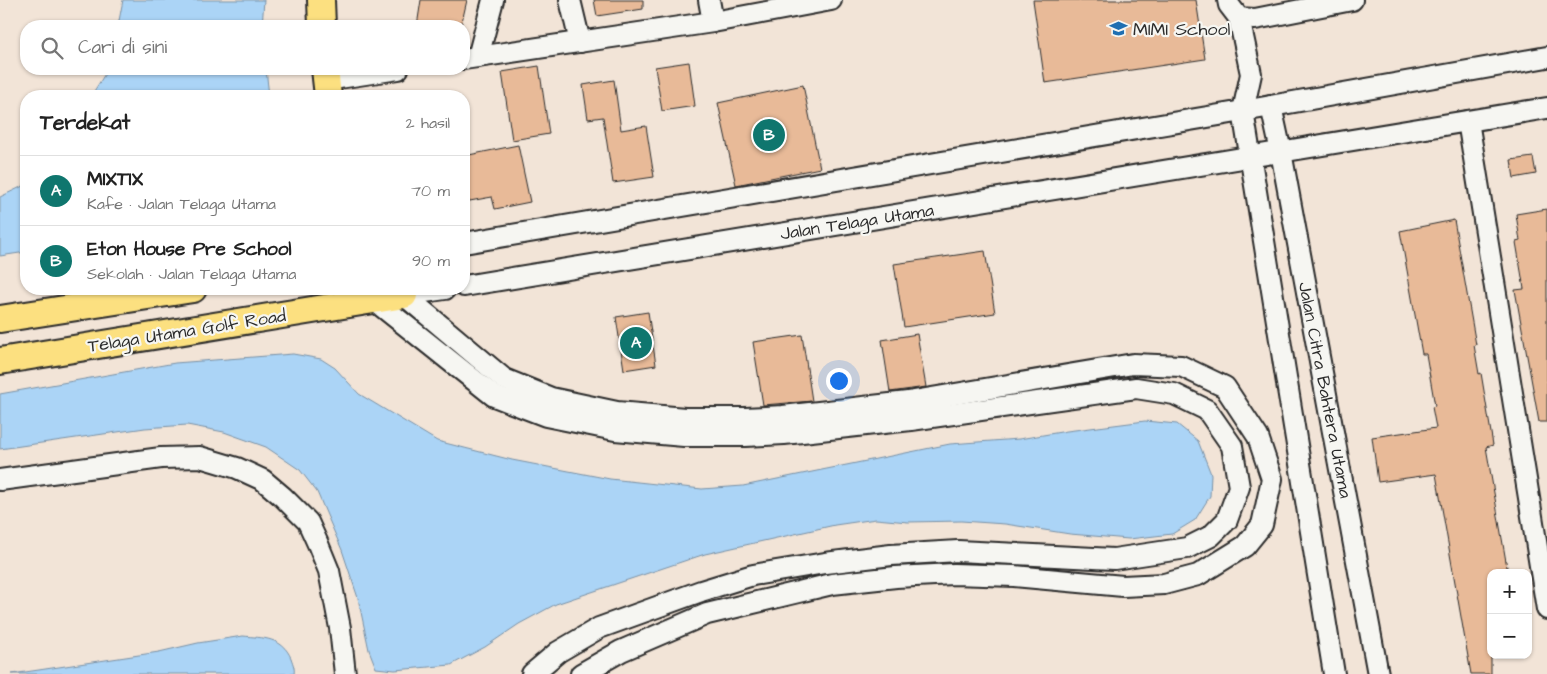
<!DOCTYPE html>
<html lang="id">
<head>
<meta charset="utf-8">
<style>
	:root { --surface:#fff; --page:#f6f6f6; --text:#222; --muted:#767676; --line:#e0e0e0; --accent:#0f766e }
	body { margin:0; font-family:"Architects Daughter",sans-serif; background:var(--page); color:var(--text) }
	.controls { position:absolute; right:15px; bottom:15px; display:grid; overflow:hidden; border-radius:10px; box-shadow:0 1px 4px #0004 }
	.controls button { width:45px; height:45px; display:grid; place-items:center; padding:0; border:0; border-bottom:1px solid var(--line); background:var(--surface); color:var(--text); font:25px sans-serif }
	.you { position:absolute; left:838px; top:380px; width:18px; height:18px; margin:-12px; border:4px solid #fff; border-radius:50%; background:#1a73e8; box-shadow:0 0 0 8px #1a73e833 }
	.badge { display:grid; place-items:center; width:32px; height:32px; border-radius:50%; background:var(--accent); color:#fff; font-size:16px; font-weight:700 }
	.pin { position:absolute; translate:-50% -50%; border:2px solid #fff; box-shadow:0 1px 5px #0006 }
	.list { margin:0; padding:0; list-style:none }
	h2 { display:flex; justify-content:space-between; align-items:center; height:65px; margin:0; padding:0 20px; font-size:21px }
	h2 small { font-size:16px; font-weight:400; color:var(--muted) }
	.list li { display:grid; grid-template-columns:32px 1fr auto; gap:15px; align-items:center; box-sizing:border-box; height:70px; padding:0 20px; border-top:1px solid var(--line) }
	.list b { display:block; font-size:19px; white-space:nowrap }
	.list p { margin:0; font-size:16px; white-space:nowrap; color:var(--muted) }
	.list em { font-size:16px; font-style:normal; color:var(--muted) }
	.icon { flex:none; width:28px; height:28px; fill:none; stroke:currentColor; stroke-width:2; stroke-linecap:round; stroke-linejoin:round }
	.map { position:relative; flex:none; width:1547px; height:674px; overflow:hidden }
	.search { position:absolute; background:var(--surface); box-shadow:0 1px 4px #0004; left:20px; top:20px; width:450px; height:55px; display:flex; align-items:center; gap:12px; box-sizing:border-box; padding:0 18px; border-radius:20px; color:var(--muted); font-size:19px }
	.panel { position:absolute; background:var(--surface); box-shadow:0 1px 4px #0004; left:20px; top:90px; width:450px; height:205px; border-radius:20px }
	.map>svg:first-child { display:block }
	.water { fill:#abd4f6; stroke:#7890a5 }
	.building { fill:#e8ba98; stroke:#2b2b2b }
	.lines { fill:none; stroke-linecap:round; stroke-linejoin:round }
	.minor-casing { stroke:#2b2b2b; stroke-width:24 }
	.major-casing { stroke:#2b2b2b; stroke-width:30 }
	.minor { stroke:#f6f6f2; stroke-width:20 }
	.major { stroke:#fce080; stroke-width:26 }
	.labels { text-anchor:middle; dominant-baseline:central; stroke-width:4.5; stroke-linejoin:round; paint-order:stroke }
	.poi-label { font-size:18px; fill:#2b2b2b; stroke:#f6f6f2; text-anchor:start }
	.street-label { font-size:18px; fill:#2b2b2b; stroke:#f6f6f2 }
</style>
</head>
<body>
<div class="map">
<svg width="1547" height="674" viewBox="0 0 1547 674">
	<rect width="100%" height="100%" fill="#f2e4d7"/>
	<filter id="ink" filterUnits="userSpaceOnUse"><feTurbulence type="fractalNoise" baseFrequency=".02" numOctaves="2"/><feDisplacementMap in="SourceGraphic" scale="10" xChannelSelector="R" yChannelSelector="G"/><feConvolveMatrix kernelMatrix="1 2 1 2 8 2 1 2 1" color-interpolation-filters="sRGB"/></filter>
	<g filter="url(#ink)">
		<g class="water">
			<path d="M 123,0 L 264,0 L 262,26 L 118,26 Z"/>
			<path d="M 108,69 L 266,69 L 269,96 L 91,96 Z"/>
			<path d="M 26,182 L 26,252 L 0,256 L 0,197 L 23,186 Z"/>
			<path d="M 293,354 L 321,359 L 335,368 L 359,394 L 437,441 L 512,460 L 610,479 L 702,489 L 743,486 L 950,444 L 1019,439 L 1067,431 L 1145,421 L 1177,424 L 1198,441 L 1211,474 L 1210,496 L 1195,520 L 1172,534 L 1129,539 L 1070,534 L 1005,524 L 961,521 L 908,522 L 876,519 L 835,525 L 705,554 L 556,604 L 519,624 L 485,647 L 451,665 L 395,670 L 376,668 L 369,650 L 358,598 L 342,550 L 317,492 L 300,470 L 266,447 L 224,432 L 187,425 L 145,428 L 0,449 L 0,394 L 175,363 Z"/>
			<path d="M 243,636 C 263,638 282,637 291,658 C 293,664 295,668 294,674 L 12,674 L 159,652 L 198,643 Z"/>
		</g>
		<g class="building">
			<path d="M 421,0 L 467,0 L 461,26 L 417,26 Z"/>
			<path d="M 594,0 L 643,0 L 643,9 L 597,16 Z"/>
			<path d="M 1033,0 L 1196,0 L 1205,59 L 1045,83 Z"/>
			<path d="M 689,62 L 695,106 L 662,111 L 655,67 Z"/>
			<path d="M 539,66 L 549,134 L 512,140 L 502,72 Z"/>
			<path d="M 614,80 L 621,130 L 646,126 L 654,177 L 613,183 L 603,117 L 588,119 L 583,85 Z"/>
			<path d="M 803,85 L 820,168 L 736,185 L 718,103 Z"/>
			<path d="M 518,145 L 530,202 L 495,209 L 492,197 L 464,202 L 464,156 Z"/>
			<path d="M 1533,157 L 1536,174 L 1514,178 L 1511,160 Z"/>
			<path d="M 1547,209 L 1547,422 L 1539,422 L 1515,290 L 1524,289 L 1516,242 L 1520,241 L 1516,214 Z"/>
			<path d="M 1454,220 L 1476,345 L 1474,345 L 1479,374 L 1481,373 L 1493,445 L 1486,447 L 1508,573 L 1491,573 L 1491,674 L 1471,674 L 1436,474 L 1378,482 L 1372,437 L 1436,428 L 1432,407 L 1435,406 L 1426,354 L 1422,354 L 1400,231 Z"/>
			<path d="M 985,251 L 995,313 L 904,327 L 894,264 Z"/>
			<path d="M 648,312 L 656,365 L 624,370 L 616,317 Z"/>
			<path d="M 917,334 L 926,387 L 890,392 L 882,340 Z"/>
			<path d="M 802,335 L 812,401 L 763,405 L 753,342 Z"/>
		</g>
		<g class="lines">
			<defs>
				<g id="minor">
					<path d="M 570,0 L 580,42"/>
					<path d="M 709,0 L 713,22"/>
					<path d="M 1228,0 L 1229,5 L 1239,18 L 1255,19 L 1352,0"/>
					<path d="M 1239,18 L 1251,74 L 1243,111 L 1334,674"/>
					<path d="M 478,57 L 493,0"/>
					<path d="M 464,59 L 713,22 L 831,0"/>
					<path d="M 326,80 L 398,69"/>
					<path d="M 1271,106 L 1281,152 L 1378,674"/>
					<path d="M 1468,121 L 1547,609"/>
					<path d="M 464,243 L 1243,111 L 1547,57"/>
					<path d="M 464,286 L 1547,108"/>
					<path d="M 404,295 L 504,379 L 551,398 L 617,412 L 685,418 L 745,418 L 783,416 L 908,402 L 1133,364 L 1181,366 L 1225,387 L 1258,437 L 1272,479 L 1262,525 L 1245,546 L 1198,575 L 1164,584 L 1123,586 L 1014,576 L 954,574 L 896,577 L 832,584 L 707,614 L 621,651 L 581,674"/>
					<path d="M 404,295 L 445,289"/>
					<path d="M 375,301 L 494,396 L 546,416 L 615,430 L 684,436 L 745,436 L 784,434 L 911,420 L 1136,388 L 1174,394 L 1207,410 L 1232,446 L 1239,487 L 1227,520 L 1211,536 L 1187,548 L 1114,559 L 958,551 L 891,555 L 825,563 L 753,575 L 701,591 L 599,628 L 558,652 L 532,674"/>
					<path d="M 0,480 L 161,458 L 200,457 L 237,468 L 263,480 L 283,497 L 308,522 L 318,544 L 329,571 L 340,628 L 345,674"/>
				</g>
				<g id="major">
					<path d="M 321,0 L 322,26"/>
					<path d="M 325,69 L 328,96"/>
					<path d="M 0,319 L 193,289"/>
					<path d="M 0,361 L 404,295 L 400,289"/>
				</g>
			</defs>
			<use href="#minor" class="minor-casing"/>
			<use href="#major" class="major-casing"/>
			<use href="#minor" class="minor"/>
			<use href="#major" class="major"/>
		</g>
	</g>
	<defs>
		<symbol id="school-bare" viewBox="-9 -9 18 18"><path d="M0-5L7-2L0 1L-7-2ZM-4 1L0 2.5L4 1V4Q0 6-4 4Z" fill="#1f6fb2" stroke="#f6f6f2" stroke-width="2.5" paint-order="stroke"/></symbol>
	</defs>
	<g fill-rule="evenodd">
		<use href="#school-bare" x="1106" y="16" width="25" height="25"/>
	</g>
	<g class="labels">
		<g class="poi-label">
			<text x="1133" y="29">MIMI School</text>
		</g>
		<g class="street-label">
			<text transform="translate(857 222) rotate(-9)">Jalan Telaga Utama</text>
			<text transform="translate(187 331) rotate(-9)">Telaga Utama Golf Road</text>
			<text transform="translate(1325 390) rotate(79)">Jalan Citra Bahtera Utama</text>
		</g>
	</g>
</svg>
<div class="controls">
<button>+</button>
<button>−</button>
</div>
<div class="you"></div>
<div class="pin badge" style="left:636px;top:343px">A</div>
<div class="pin badge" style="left:769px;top:135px">B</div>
<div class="search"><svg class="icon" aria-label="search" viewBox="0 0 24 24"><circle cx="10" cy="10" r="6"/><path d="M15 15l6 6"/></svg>Cari di sini</div>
<section class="panel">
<h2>Terdekat<small>2 hasil</small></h2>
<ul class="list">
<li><span class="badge">A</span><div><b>MIXTIX</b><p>Kafe · Jalan Telaga Utama</p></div><em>70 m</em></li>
<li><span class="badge">B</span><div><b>Eton House Pre School</b><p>Sekolah · Jalan Telaga Utama</p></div><em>90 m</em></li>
</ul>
</section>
</div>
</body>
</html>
